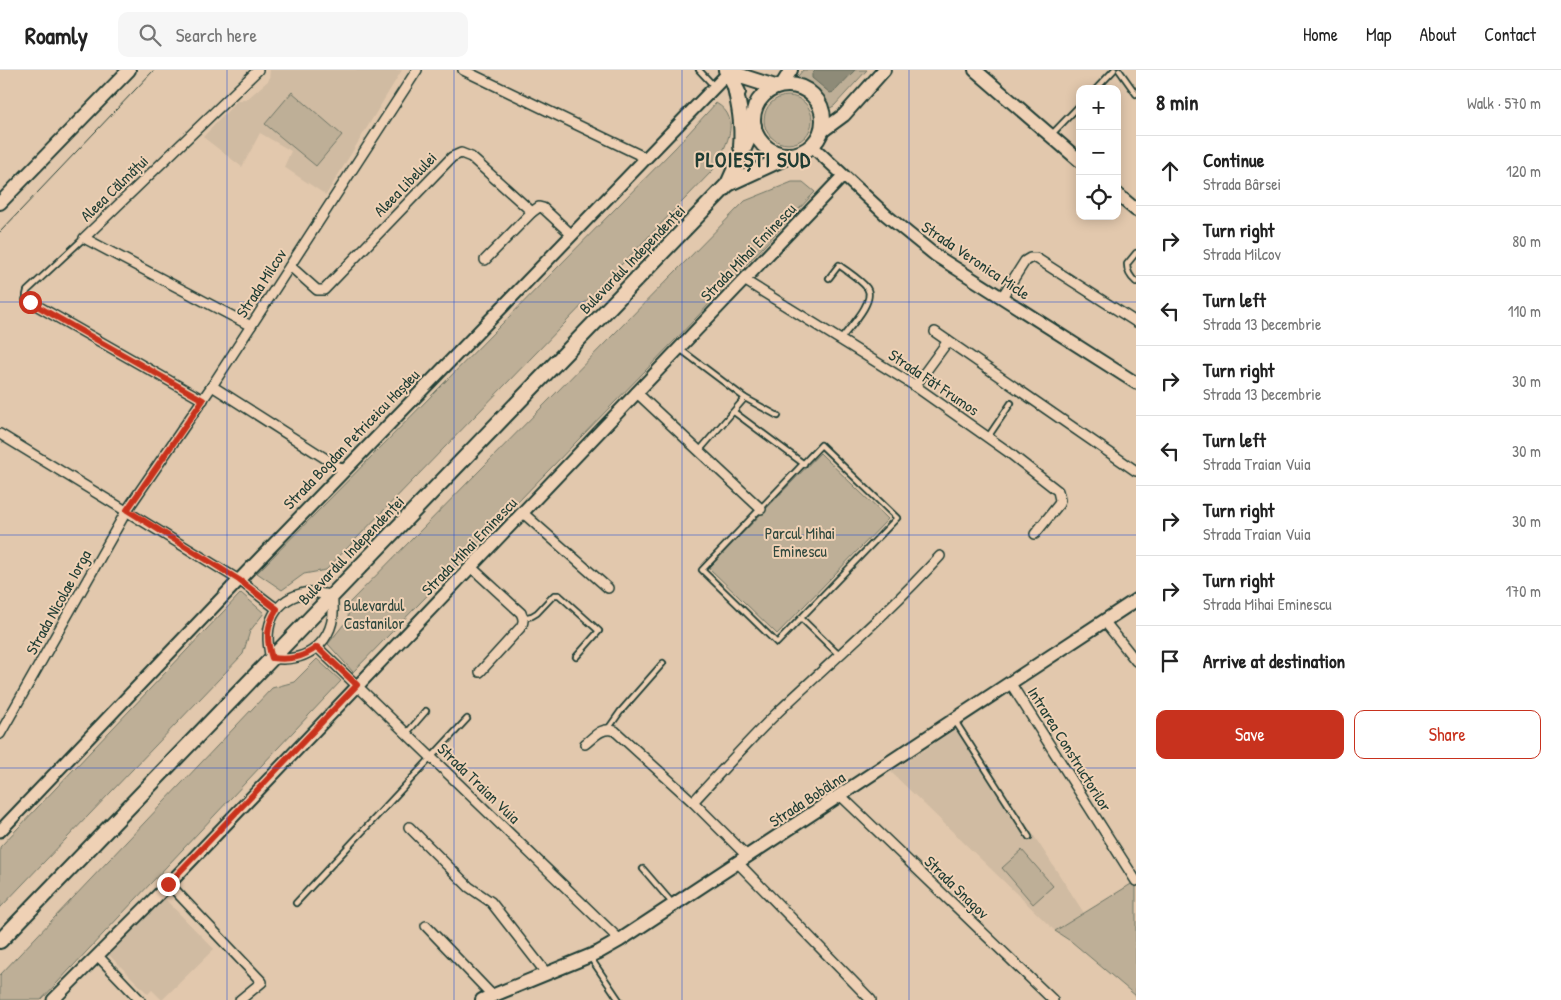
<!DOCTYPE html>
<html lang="en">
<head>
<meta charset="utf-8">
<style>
	:root { --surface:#fff; --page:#f6f6f6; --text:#222; --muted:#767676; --line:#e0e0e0; --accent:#c8321e }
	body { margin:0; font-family:"Patrick Hand",sans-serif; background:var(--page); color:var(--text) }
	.controls { position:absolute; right:15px; top:15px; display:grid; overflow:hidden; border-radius:10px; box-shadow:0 2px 12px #0003 }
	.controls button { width:45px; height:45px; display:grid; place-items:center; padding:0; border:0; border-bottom:1px solid var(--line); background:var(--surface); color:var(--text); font:25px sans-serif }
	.stop { position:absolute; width:15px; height:15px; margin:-11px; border:4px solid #c8321e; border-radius:50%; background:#fff }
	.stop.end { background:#c8321e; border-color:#fff; box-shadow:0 1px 5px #0008 }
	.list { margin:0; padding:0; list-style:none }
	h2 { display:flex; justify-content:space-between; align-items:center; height:65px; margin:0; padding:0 20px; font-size:21px }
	h2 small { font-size:16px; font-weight:400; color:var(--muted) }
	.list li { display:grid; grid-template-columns:32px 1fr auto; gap:15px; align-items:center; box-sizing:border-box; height:70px; padding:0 20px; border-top:1px solid var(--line) }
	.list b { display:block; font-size:19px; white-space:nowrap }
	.list p { margin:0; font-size:16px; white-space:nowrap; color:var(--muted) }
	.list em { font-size:16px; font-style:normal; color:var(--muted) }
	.actions { display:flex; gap:10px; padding:15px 20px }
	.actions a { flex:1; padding:11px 0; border:1px solid var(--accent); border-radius:10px; text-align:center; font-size:18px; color:var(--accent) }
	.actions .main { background:var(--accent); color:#fff }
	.icon { flex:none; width:28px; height:28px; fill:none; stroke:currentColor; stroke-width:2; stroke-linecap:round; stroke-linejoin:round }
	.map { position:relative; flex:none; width:1136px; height:930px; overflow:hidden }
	header { display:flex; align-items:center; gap:30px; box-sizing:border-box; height:70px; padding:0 25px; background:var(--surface); border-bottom:1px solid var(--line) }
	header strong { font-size:24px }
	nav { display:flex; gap:28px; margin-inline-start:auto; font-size:18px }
	.search { width:350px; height:45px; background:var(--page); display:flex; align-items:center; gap:12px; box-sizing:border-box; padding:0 18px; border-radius:10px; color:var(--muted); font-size:19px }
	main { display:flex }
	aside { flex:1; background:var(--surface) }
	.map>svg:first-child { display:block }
	.built { fill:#d0bba2 }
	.green { fill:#beaf97; stroke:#6e7666 }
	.water { fill:#8e8b78; stroke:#626c5d }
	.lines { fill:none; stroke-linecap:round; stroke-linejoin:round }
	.service-casing { stroke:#1f3d34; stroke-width:8 }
	.minor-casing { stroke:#1f3d34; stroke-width:12 }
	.tertiary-casing { stroke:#1f3d34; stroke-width:15 }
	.secondary-casing { stroke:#1f3d34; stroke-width:16 }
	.primary-casing { stroke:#1f3d34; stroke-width:18 }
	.service { stroke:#efd1b5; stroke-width:4.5 }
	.minor { stroke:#efd1b5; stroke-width:9 }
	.tertiary { stroke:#efd1b5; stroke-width:11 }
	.secondary { stroke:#efd1b5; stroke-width:12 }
	.primary { stroke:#efd1b5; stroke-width:14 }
	.tram { stroke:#1f3d34; stroke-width:1 }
	.route { stroke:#c8321e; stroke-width:6 }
	.grid { fill:none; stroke:#1d4ed8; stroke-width:1; stroke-opacity:0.55 }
	.labels { text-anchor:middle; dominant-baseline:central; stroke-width:4; stroke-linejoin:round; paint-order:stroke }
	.street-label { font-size:16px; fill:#1f3d34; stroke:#efd1b5 }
	.park-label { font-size:16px; fill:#2f483e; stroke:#efd1b5 }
	.district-label { font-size:21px; font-weight:bold; letter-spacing:1px; fill:#1f3d34; stroke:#efd1b5 }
</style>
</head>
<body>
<header>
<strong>Roamly</strong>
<div class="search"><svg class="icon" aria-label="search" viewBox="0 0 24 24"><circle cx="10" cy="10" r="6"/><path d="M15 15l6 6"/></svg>Search here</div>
<nav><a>Home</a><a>Map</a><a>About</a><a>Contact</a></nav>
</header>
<main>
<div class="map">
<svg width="1136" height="930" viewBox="0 0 1136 930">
	<rect width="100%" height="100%" fill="#e2c8ad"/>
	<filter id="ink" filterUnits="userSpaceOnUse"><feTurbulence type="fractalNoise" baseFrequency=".02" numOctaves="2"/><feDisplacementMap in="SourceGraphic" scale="10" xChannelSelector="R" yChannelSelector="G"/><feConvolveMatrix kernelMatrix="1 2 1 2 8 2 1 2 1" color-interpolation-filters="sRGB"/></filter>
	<g filter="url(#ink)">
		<g class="built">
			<path d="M 270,0 L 402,0 L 326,125 L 284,97 L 291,81 L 260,63 L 242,97 L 203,67 L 238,30 L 246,30 L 269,10 Z"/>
			<path d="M 962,655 L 1084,843 L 1055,861 L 891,702 Z"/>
			<path d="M 162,826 L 214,879 L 162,930 L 152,920 L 148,924 L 106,882 Z"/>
		</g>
		<g class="green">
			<path d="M 803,0 L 867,0 L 834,36 L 830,38 C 825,34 825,29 821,24 C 816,17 807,12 799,11 L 798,6 Z"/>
			<path d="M 292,22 L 342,65 L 316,96 L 265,54 Z"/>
			<circle cx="788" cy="50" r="24"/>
			<path d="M 716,33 C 744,49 724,79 713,100 L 326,500 L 304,504 L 282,520 L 257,503 L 676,77 Z"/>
			<path d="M 792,112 L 803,112 L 815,122 L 678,267 L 353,602 L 328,574 L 348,549 L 349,533 L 745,131 Z"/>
			<path d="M 820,383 L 888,449 L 777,564 L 709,498 Z"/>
			<path d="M 241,523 L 264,543 L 250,561 L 243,584 L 0,838 L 0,777 Z"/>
			<path d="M 317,589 L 341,611 L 41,930 L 0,930 L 0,905 L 272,618 L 294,612 Z"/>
			<path d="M 1022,780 L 1053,816 L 1033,834 L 1002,798 Z"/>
			<path d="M 1136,811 L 1136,926 L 1072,872 L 1055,861 Z"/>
		</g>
		<path class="water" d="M 816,0 L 855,0 L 834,22 L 830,23 L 812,8 L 812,4 Z"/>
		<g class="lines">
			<defs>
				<g id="service">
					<path d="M 699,0 L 713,15"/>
					<path d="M 1119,0 L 1136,24"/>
					<path d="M 1096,19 L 1114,0"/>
					<path d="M 1051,65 L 1080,35"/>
					<path d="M 1136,183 L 1127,194 C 1127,202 1130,207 1136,212"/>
					<path d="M 829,208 L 839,195 C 848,202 860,209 867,218 C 876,231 849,258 841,269"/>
					<path d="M 27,230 L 26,225 L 27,221 L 84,168"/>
					<path d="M 680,279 L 745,328 L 778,346"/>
					<path d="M 734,342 L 804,394"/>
					<path d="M 988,367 L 1011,333"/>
					<path d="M 821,375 L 897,448 L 777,573 L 702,500 Z"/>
					<path d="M 699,381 L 745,328"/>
					<path d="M 523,548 L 532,546 L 537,543 L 554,525 L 559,525 L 599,561 L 576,587"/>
					<path d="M 801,548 L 839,585"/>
					<path d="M 955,651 L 1029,767"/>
					<path d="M 608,659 L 620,642 L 663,593"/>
					<path d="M 406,664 L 426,641"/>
					<path d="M 643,799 L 673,834"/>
					<path d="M 296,833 L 467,649"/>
					<path d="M 590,887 L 619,930"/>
				</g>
				<g id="minor">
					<path d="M 463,0 L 646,88"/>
					<path d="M 485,190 L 532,142"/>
					<path d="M 290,196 L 317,220 L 324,220 L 452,87 L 461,83 L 471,87 L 532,142 L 539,137 L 543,138 L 572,165"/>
					<path d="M 744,210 L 915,316 L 1007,381 L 1058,421 L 1060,430 L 1059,434 L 1035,464"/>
					<path d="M 1002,227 L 1025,191 L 1030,188 L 1036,188 L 1136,252"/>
					<path d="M 27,230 L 203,330"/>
					<path d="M 251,256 L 84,168 L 258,0"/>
					<path d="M 935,262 L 1136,401"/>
					<path d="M 212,316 L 345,401"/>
					<path d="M 915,316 L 948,271"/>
					<path d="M 636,322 L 761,439"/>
					<path d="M 0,364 L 239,510 L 277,539"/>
					<path d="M 523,443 L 608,518"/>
					<path d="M 471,497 L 521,543 C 524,549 524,553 520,558 L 480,602"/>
					<path d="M 309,522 L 332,525 C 339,566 313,594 271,588 C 262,555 274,528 309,522 Z"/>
					<path d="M 1105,552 L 1136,591"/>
					<path d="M 317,577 L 620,870"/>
					<path d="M 1011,614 L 1136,811"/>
					<path d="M 0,664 L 127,440 L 212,316 L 417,0"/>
					<path d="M 585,674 C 594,667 602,656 615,661 L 693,732 L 748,787"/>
					<path d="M 841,726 L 1053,930"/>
					<path d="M 693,732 C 721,702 749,670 779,641 C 833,590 890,541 940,486"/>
					<path d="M 409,757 L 469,817 L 491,832 L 547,904"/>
					<path d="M 738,793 L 871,930"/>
					<path d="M 169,814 L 262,912 L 240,930"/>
					<path d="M 426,856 L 493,926"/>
					<path d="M 98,886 L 140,930"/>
				</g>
				<g id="tertiary">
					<path d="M 812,76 L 886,145 L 935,185 L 1136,313"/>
					<path d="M 0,761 L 239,510 L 731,0"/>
					<path d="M 53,930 L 169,814 L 843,106"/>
				</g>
				<g id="secondary">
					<path d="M 975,0 L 1080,91"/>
					<path d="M 781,16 L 791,0"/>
					<path d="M 821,62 L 844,45 L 884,0"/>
					<path d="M 1117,124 L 1136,140"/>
					<path d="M 0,133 L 129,0"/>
					<path d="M 482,930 L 599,882 L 620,870 L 1136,530"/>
				</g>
				<g id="primary">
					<path d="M 726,0 L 738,22"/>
					<path d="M 728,2 L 775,17"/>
					<path d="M 734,13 C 739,35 743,54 741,77"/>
					<circle cx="788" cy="50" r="35"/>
					<path d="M 728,114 L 791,85"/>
					<path d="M 0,871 L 728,114 L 754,56"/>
				</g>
			</defs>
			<use href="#service" class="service-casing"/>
			<use href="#minor" class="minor-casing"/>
			<use href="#tertiary" class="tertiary-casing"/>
			<use href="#secondary" class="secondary-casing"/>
			<use href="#primary" class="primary-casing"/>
			<use href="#service" class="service"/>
			<use href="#minor" class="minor"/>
			<use href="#tertiary" class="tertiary"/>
			<use href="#secondary" class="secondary"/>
			<use href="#primary" class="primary"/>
			<path class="tram" d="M 0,162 L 154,0"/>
		</g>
	</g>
	<g class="lines" filter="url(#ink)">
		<path class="route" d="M 30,232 L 203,330 L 127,440 L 239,510 L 277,539 C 266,556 266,570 272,588 C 289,590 303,588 317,577 L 357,615 L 168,814"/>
	</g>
	<path class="grid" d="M 227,0 L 227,930M 454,0 L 454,930M 682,0 L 682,930M 909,0 L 909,930M 0,232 L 1136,232M 0,465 L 1136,465M 0,698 L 1136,698"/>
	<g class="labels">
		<g class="street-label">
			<text transform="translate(405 114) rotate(-46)">Aleea Libelulei</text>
			<text transform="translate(114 118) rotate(-44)">Aleea Călmățui</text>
			<text transform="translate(748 182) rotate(-46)">Strada Mihai Eminescu</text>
			<text transform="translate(632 189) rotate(-46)">Bulevardul Independenței</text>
			<text transform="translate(976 190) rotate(34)">Strada Veronica Micle</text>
			<text transform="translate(261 213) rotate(-57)">Strada Milcov</text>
			<text transform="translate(934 312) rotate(34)">Strada Făt Frumos</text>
			<text transform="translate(351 369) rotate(-46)">Strada Bogdan Petriceicu Hașdeu</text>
			<text transform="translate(469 476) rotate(-46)">Strada Mihai Eminescu</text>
			<text transform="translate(351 480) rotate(-46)">Bulevardul Independenței</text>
			<text transform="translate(58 532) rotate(-61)">Strada Nicolae Iorga</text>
			<text transform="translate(1070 679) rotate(58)">Intrarea Constructorilor</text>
			<text transform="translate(479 713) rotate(44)">Strada Traian Vuia</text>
			<text transform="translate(807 729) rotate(-33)">Strada Bobâlna</text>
			<text transform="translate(957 817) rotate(44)">Strada Snagov</text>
		</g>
		<g class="park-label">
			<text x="800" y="463">Parcul Mihai<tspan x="800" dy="18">Eminescu</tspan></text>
			<text x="374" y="535">Bulevardul<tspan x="374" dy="18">Castanilor</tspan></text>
		</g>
		<g class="district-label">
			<text x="753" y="89">PLOIEȘTI SUD</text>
		</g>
	</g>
</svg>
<div class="controls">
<button>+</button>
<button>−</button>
<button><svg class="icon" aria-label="locate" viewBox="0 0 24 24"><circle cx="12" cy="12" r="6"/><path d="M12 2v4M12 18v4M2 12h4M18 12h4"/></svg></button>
</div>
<div class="stop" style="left:30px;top:232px"></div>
<div class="stop end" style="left:168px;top:814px"></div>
</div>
<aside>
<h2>8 min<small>Walk · 570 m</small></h2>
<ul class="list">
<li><svg class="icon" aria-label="ahead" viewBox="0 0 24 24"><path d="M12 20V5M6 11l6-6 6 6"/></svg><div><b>Continue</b><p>Strada Bârsei</p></div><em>120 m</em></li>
<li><svg class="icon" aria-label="right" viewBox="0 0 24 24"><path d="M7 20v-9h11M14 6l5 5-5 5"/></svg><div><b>Turn right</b><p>Strada Milcov</p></div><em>80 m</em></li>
<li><svg class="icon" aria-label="left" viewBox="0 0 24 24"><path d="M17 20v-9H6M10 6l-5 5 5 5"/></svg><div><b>Turn left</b><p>Strada 13 Decembrie</p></div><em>110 m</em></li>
<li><svg class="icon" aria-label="right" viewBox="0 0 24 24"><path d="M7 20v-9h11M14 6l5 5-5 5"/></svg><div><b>Turn right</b><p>Strada 13 Decembrie</p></div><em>30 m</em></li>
<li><svg class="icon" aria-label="left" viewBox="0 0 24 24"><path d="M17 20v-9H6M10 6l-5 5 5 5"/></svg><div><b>Turn left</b><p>Strada Traian Vuia</p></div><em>30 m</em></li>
<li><svg class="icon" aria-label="right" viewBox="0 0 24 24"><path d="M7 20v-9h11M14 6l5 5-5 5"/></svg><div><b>Turn right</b><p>Strada Traian Vuia</p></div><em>30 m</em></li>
<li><svg class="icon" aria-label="right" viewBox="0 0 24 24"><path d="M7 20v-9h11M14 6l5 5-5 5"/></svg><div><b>Turn right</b><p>Strada Mihai Eminescu</p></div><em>170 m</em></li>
<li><svg class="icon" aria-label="arrive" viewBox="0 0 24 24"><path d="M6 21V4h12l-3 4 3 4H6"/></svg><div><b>Arrive at destination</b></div></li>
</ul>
<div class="actions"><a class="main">Save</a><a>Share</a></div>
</aside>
</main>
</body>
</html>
